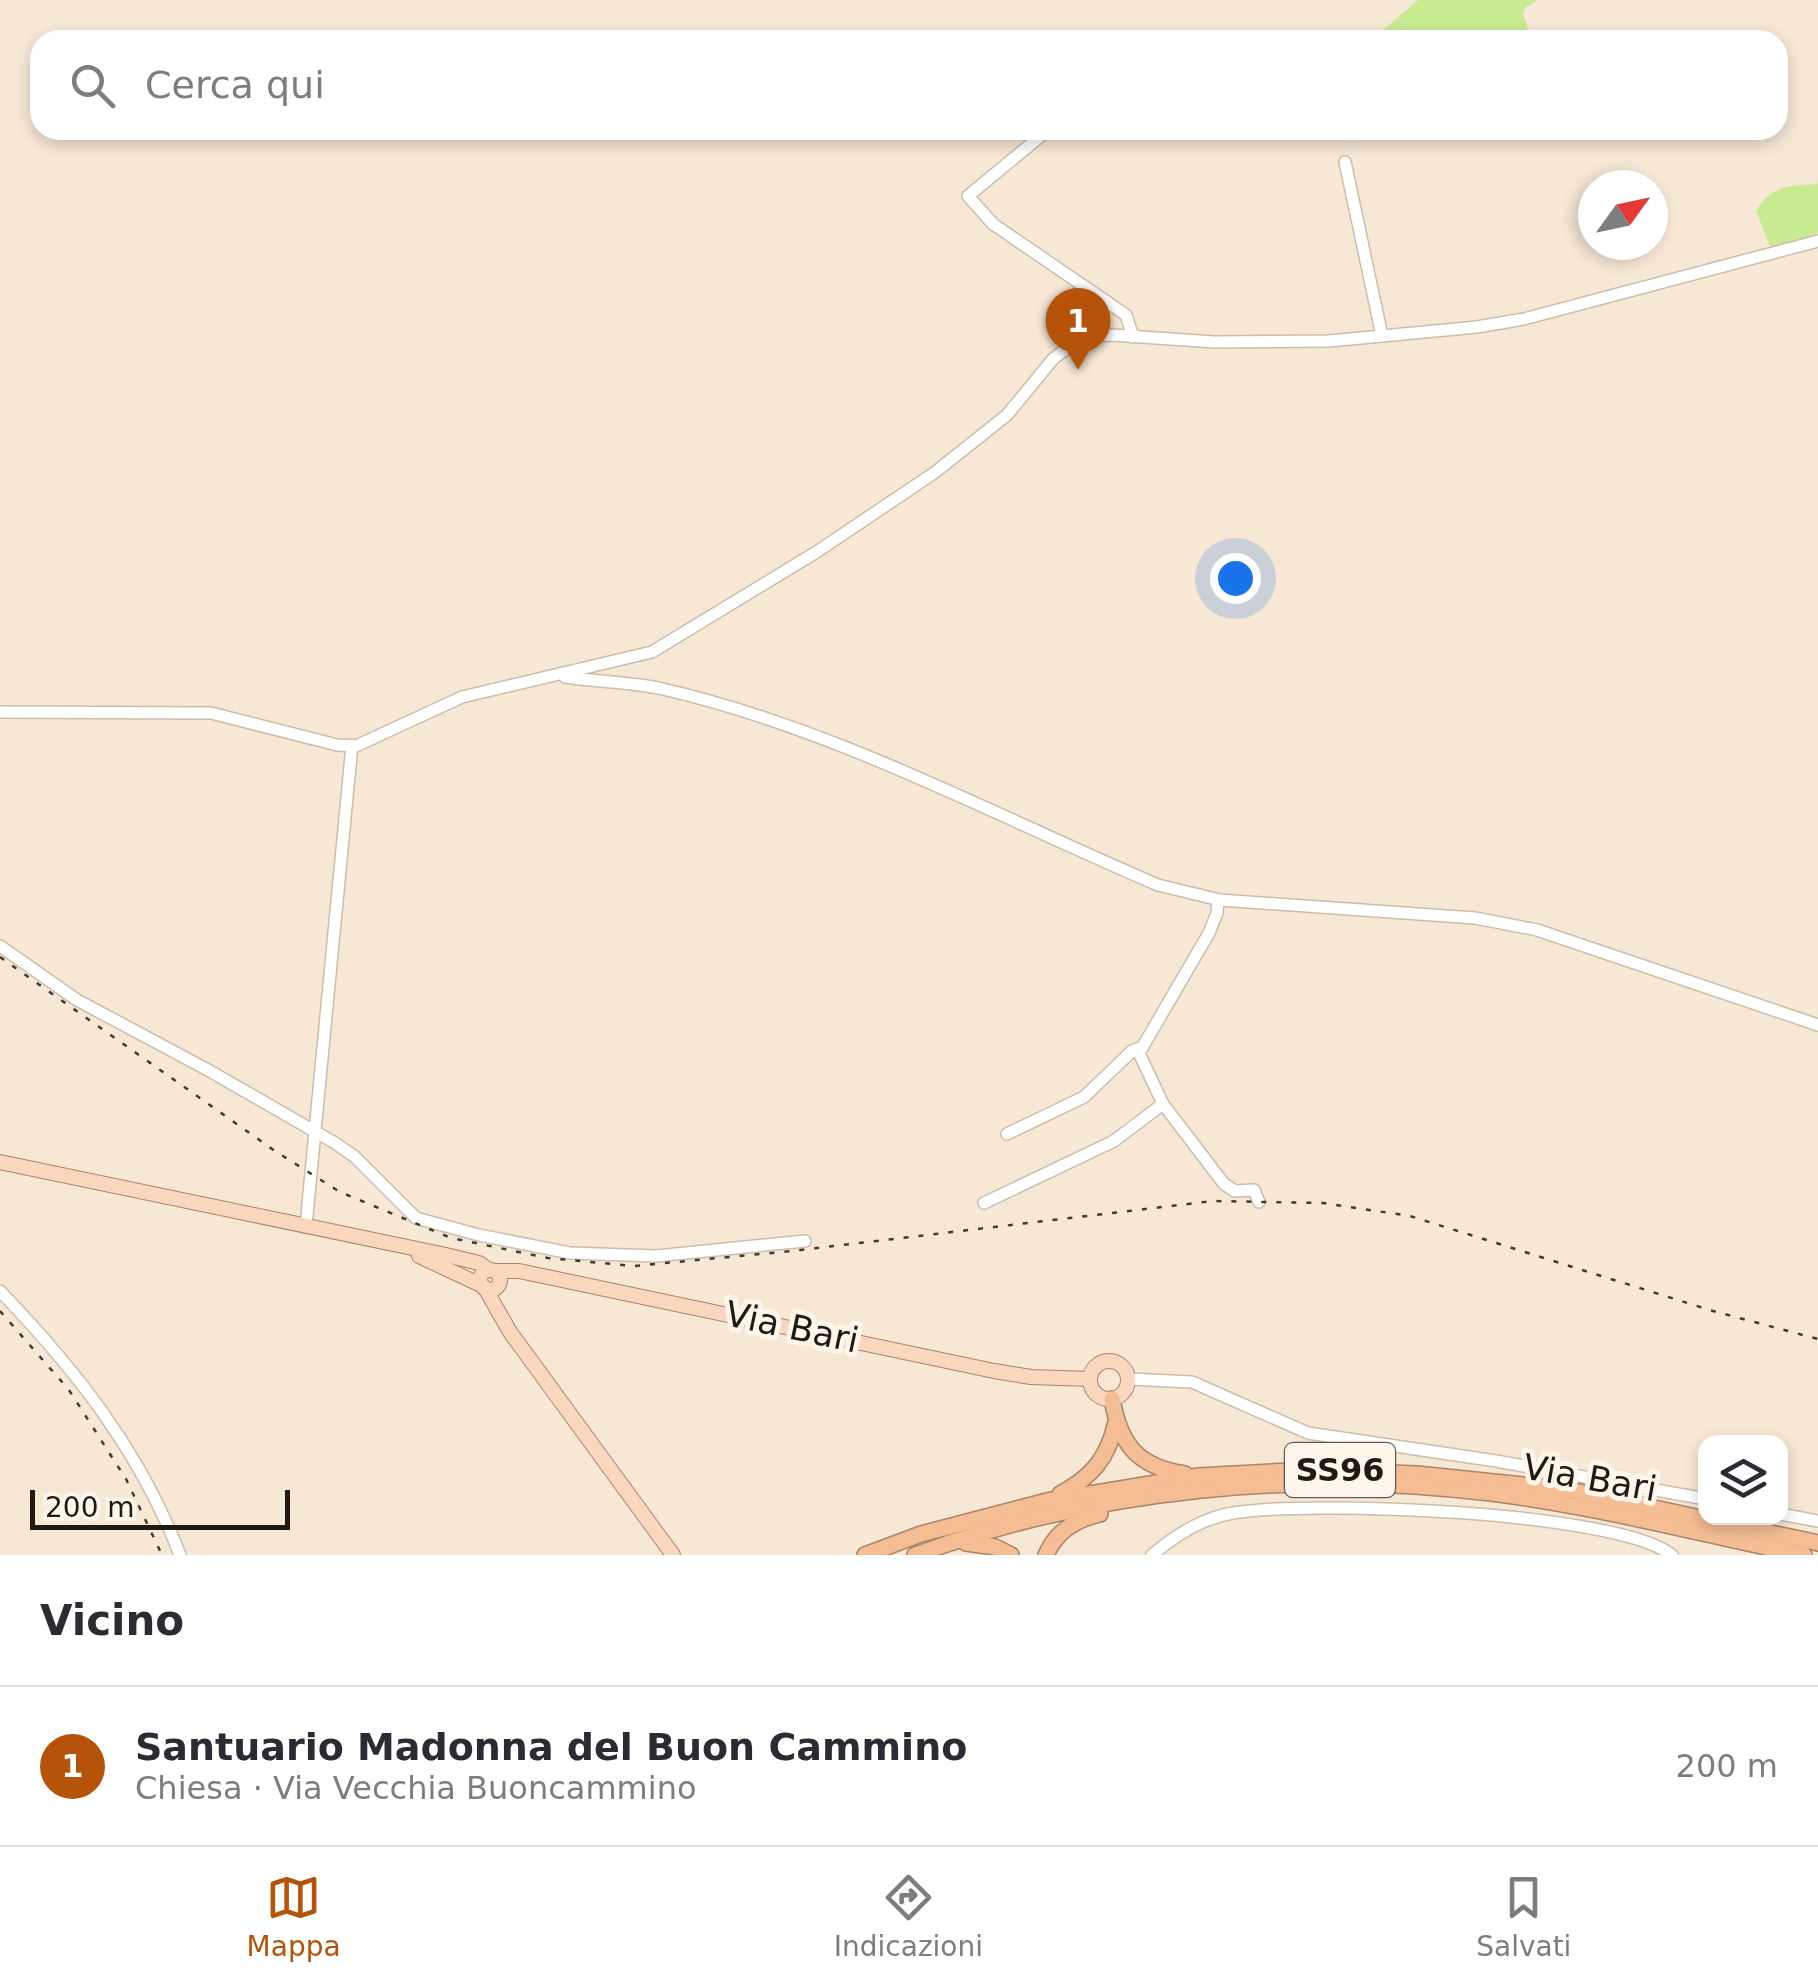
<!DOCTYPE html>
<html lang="it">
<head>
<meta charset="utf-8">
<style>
	:root { --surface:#fff; --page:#f7f7f7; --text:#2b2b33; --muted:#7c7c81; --line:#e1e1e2; --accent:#b45309 }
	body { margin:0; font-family:"DejaVu Sans",sans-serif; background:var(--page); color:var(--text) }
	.controls { position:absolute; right:30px; bottom:30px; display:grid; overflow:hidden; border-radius:20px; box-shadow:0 5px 15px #0003 }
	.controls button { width:90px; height:90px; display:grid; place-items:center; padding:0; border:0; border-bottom:2px solid var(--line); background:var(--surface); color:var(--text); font:50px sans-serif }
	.compass { position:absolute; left:1578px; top:170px; width:90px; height:90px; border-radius:50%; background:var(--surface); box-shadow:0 5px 15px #0003; rotate:57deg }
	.scale { position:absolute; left:30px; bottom:25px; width:260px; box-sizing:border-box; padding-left:10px; border:5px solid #1f1a13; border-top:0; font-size:28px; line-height:35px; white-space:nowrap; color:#1f1a13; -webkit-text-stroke:8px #fff5ea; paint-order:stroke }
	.you { position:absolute; left:1235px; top:578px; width:35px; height:35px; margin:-25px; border:8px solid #fff; border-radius:50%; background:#1a73e8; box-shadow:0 0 0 15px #1a73e833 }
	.badge { display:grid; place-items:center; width:65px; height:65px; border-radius:50%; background:var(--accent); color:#fff; font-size:32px; font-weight:700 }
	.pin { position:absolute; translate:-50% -82px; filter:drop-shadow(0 2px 5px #0008) }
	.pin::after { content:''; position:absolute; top:52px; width:35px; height:30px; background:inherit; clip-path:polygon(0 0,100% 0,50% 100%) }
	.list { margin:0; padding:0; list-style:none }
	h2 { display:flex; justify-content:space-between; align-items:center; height:130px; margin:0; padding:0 40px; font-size:42px }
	h2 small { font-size:32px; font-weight:400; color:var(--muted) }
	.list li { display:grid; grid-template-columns:65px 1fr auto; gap:30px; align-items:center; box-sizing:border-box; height:160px; padding:0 40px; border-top:2px solid var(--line) }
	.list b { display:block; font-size:38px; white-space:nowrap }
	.list p { margin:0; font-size:32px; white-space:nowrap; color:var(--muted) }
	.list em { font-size:32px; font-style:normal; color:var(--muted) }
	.icon { flex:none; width:55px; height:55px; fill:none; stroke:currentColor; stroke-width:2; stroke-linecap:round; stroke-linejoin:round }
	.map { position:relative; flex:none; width:1818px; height:1555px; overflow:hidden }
	.search { position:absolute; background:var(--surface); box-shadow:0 5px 15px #0003; left:30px; right:30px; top:30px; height:110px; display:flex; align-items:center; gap:25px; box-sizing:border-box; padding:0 35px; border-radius:30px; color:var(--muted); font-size:38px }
	.sheet { height:290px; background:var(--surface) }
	nav { display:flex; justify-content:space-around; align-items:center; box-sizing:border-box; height:140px; border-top:2px solid var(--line); background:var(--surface); font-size:28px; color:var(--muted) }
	nav a { display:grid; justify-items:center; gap:5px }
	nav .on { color:var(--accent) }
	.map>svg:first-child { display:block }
	.green { fill:#c8eb92 }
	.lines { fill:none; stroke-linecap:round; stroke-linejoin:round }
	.minor-casing { stroke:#ccbdab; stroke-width:14 }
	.major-casing { stroke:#aa8467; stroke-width:16 }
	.highway-casing { stroke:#aa8467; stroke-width:18 }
	.minor { stroke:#fff; stroke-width:11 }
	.major { stroke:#f9d7bf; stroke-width:14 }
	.highway { stroke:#f5bd94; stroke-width:15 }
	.rail { stroke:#413a32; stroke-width:2.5; stroke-dasharray:5 10; stroke-linecap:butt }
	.labels { text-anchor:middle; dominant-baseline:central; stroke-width:10; stroke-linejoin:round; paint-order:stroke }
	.shield { fill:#fff5ea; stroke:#625c54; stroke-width:2.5 }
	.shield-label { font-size:32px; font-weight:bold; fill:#1f1a13 }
	.street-label { font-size:35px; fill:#1f1a13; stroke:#fff5ea }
</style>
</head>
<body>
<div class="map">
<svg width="1818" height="1555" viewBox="0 0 1818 1555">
	<rect width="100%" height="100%" fill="#f7e7d5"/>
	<g class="green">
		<path d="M 1418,0 L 1538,0 L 1526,7 L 1523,14 L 1530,33 L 1528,40 L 1385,40 L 1380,33 Z"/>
		<path d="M 1818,178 L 1818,233 L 1771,249 L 1756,211 C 1772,185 1788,186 1817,184 Z"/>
	</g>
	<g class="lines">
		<defs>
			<g id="minor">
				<path d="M 1048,130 L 968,196 L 993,224 L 1126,315 L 1133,337"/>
				<path d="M 1345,162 L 1382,336"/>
				<path d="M 565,677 C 597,682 632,682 663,689 C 836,729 996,816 1158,885 L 1220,900 L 1475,918 L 1537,930 L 1818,1025"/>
				<path d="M 0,712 L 211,713 L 337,745 L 356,746 L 462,697 L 652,652 L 818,551 L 934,473 L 1007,415 L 1053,359 L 1071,345 L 1092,336 L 1113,335 L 1214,342 L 1329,341 L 1477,327 L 1524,319 L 1818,241"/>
				<path d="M 1218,900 L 1217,913 L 1209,933 L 1139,1053 L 1163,1104 L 1224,1184 L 1235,1191 L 1254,1190 L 1259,1202"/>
				<path d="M 0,946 L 77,1000 L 208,1070 L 335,1143 L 355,1157 L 416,1218 L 479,1235 L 570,1253 L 656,1256 L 805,1241"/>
				<path d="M 1007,1134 L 1084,1097 L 1132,1051 L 1140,1048"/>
				<path d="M 984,1203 L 1114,1141 L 1163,1104"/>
				<path d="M 306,1225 L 352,745"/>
				<path d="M 0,1291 C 76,1370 140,1451 180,1555"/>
				<path d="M 1129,1379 L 1192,1382 L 1308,1433 L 1496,1461 L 1706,1499"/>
				<path d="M 1780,1514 L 1818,1521"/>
				<path d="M 1152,1555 C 1176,1535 1202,1518 1233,1513 C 1308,1500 1616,1511 1672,1555"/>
			</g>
			<g id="major">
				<path d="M 0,1162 L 446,1255 L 479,1263 L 489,1270"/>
				<path d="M 419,1256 L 483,1286"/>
				<circle cx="490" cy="1280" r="10"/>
				<path d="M 495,1271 L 519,1271 L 994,1371 L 1031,1377 L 1090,1379"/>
				<path d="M 485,1288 L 510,1332 L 673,1555"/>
				<circle cx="1109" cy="1380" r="19"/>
			</g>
			<g id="highway">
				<path d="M 1112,1399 C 1120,1445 1138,1467 1185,1474"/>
				<path d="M 1060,1494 C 1092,1477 1108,1458 1116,1422"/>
				<path d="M 966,1543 L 995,1547 L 1011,1555"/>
				<path d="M 865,1555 L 921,1534 L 1047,1501 L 1199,1476 L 1309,1470 L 1417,1474 L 1570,1490 L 1818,1543"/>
				<path d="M 915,1555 C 1098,1488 1298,1470 1491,1493 C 1596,1506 1700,1534 1804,1555"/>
				<path d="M 1046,1555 C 1056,1532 1076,1519 1100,1514"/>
			</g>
		</defs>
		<use href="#minor" class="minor-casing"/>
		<use href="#major" class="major-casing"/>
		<use href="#highway" class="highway-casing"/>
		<use href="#minor" class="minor"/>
		<use href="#major" class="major"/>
		<use href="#highway" class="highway"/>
		<g class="rail">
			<path d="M 0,957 L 275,1151 L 340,1192 L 451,1238 L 548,1258 L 634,1266 L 792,1251 L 1213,1201 L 1323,1203 L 1410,1216 L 1713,1311 L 1818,1339"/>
			<path d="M 0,1311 L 69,1390 L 126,1479 L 162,1555"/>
		</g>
	</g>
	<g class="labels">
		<rect class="shield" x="1285" y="1443" width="110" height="54" rx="8"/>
		<g class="shield-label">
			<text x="1340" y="1470">SS96</text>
		</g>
		<g class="street-label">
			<text transform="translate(792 1327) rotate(12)">Via Bari</text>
			<text transform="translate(1590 1478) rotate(10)">Via Bari</text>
		</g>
	</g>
</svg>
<div class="controls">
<button><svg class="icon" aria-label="layers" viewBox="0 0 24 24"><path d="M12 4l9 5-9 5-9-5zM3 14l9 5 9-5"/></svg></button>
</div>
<svg class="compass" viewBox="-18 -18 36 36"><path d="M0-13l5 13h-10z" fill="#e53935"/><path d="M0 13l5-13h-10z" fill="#7c7c81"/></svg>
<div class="scale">200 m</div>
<div class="you"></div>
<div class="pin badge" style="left:1078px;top:370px">1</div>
<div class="search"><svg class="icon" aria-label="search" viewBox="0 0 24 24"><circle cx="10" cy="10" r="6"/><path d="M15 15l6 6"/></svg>Cerca qui</div>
</div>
<section class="sheet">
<h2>Vicino<small></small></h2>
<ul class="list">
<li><span class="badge">1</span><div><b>Santuario Madonna del Buon Cammino</b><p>Chiesa · Via Vecchia Buoncammino</p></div><em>200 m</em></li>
</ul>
</section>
<nav>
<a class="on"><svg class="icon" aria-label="map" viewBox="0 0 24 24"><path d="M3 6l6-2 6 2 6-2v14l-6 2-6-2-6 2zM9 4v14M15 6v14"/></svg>Mappa</a>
<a><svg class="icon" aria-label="directions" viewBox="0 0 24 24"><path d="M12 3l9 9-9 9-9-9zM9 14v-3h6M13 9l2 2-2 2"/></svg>Indicazioni</a>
<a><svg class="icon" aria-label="saved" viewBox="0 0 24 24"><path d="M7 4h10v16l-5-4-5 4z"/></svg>Salvati</a>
</nav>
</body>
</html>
